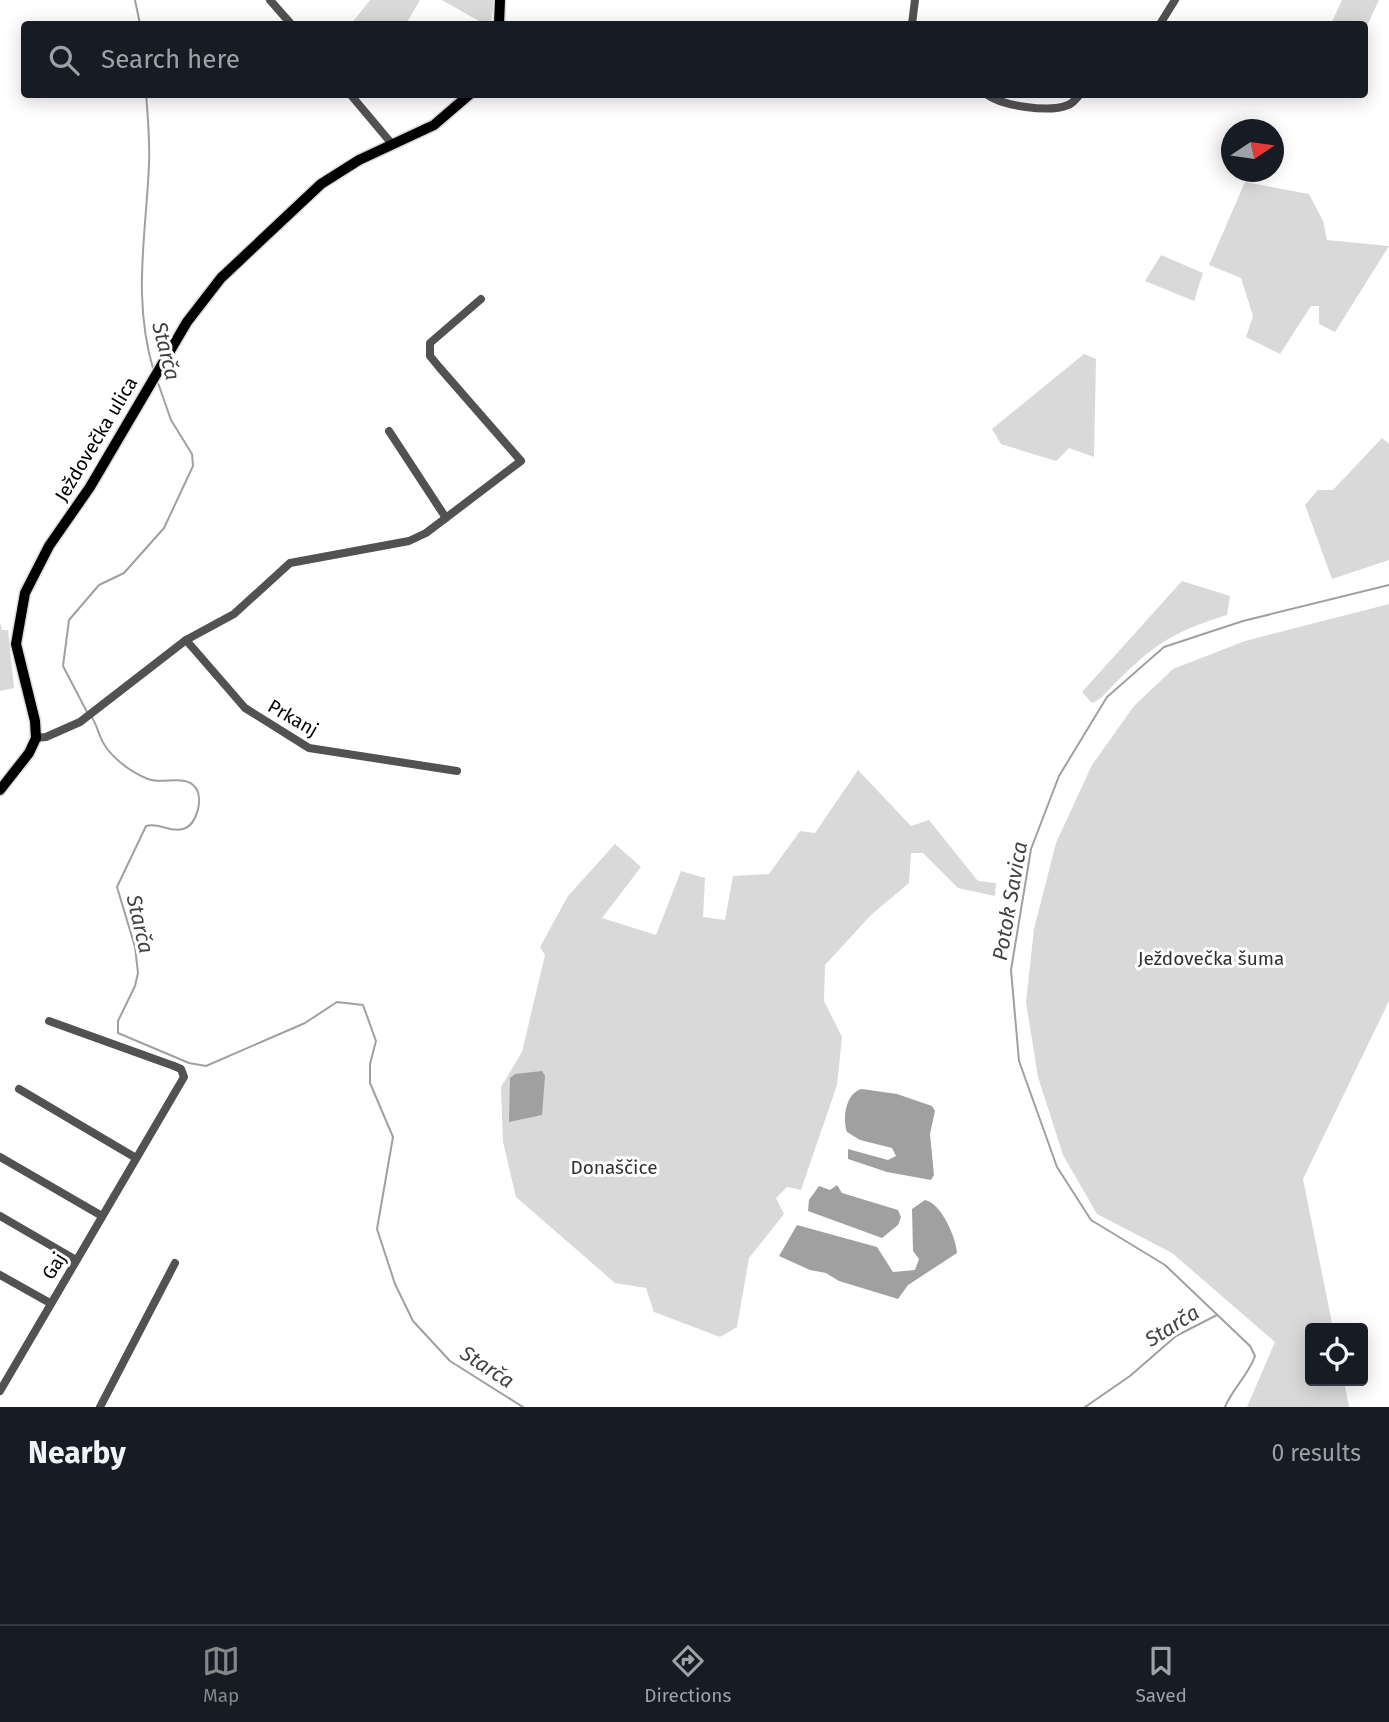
<!DOCTYPE html>
<html lang="en">
<head>
<meta charset="utf-8">
<style>
	:root { --surface:#171b24; --page:#20242c; --text:#f1f3f6; --muted:#9ea1a6; --line:#363941; --accent:#858687 }
	body { margin:0; font-family:"Fira Sans",sans-serif; background:var(--page); color:var(--text) }
	.controls { position:absolute; right:21px; bottom:21px; display:grid; overflow:hidden; border-radius:7px; box-shadow:0 4px 18px #0003 }
	.controls button { width:63px; height:63px; display:grid; place-items:center; padding:0; border:0; border-bottom:2px solid var(--line); background:var(--surface); color:var(--text); font:35px sans-serif }
	.compass { position:absolute; left:1221px; top:119px; width:63px; height:63px; border-radius:50%; background:var(--surface); box-shadow:0 4px 18px #0003; rotate:77deg }
	.list { margin:0; padding:0; list-style:none }
	h2 { display:flex; justify-content:space-between; align-items:center; height:91px; margin:0; padding:0 28px; font-size:30px }
	h2 small { font-size:23px; font-weight:400; color:var(--muted) }
	.icon { flex:none; width:38px; height:38px; fill:none; stroke:currentColor; stroke-width:2; stroke-linecap:round; stroke-linejoin:round }
	.map { position:relative; flex:none; width:1389px; height:1407px; overflow:hidden }
	.search { position:absolute; background:var(--surface); box-shadow:0 4px 18px #0003; left:21px; right:21px; top:21px; height:77px; display:flex; align-items:center; gap:18px; box-sizing:border-box; padding:0 24px; border-radius:7px; color:var(--muted); font-size:26px }
	.sheet { height:217px; background:var(--surface) }
	nav { display:flex; justify-content:space-around; align-items:center; box-sizing:border-box; height:98px; border-top:2px solid var(--line); background:var(--surface); font-size:19px; color:var(--muted) }
	nav a { display:grid; justify-items:center; gap:4px }
	nav .on { color:var(--accent) }
	.map>svg:first-child { display:block }
	.green { fill:#d9d9d9 }
	.water { fill:#a0a0a0 }
	.lines { fill:none; stroke-linecap:round; stroke-linejoin:round }
	.stream { stroke:#a0a0a0; stroke-width:2 }
	.major-casing { stroke:#dbdbdb; stroke-width:13 }
	.minor { stroke:#525252; stroke-width:8 }
	.major { stroke:#000; stroke-width:10 }
	.labels { text-anchor:middle; dominant-baseline:central; stroke-width:6; stroke-linejoin:round; paint-order:stroke }
	.street-label { font-size:19px; fill:#000; stroke:#fff }
	.park-label { font-size:19px; fill:#303030; stroke:#fff }
	.water-label { font-size:21px; font-style:italic; fill:#414141; stroke:#fff }
</style>
</head>
<body>
<div class="map">
<svg width="1389" height="1407" viewBox="0 0 1389 1407">
	<rect width="100%" height="100%" fill="#fff"/>
	<g class="green">
		<path d="M 370,0 L 420,0 L 406,24 L 351,24 Z"/>
		<path d="M 442,0 L 494,0 L 491,24 L 484,24 Z"/>
		<path d="M 1342,0 L 1379,0 L 1365,30 L 1364,24 L 1331,24 Z"/>
		<path d="M 1245,182 L 1309,194 L 1323,221 L 1327,240 L 1389,246 L 1335,332 L 1319,324 L 1319,306 L 1311,306 L 1280,354 L 1246,337 L 1253,316 L 1241,278 L 1209,265 Z"/>
		<path d="M 1161,255 L 1203,273 L 1194,301 L 1145,281 Z"/>
		<path d="M 1084,354 L 1096,359 L 1094,457 L 1069,448 L 1056,461 L 1001,444 L 992,429 Z"/>
		<path d="M 1382,438 L 1389,444 L 1389,560 L 1332,579 L 1305,505 L 1318,490 L 1333,490 Z"/>
		<path d="M 1182,581 L 1230,596 L 1227,615 C 1162,635 1147,651 1101,698 L 1092,703 L 1082,692 Z"/>
		<path d="M 1389,604 L 1389,1001 L 1303,1179 L 1333,1328 L 1310,1328 L 1310,1381 L 1344,1381 L 1349,1407 L 1247,1407 L 1275,1342 L 1172,1253 L 1097,1214 L 1063,1155 L 1038,1077 L 1026,1002 L 1034,929 L 1056,843 L 1092,765 L 1134,706 L 1173,669 L 1245,641 Z"/>
		<path d="M 0,623 L 2,630 L 8,630 L 14,688 L 0,691 Z"/>
		<path d="M 858,770 L 911,826 L 929,820 L 978,881 L 996,883 L 995,896 L 958,888 L 923,853 L 911,853 L 909,883 L 871,915 L 825,965 L 824,1001 L 842,1037 L 837,1085 L 801,1190 L 787,1187 L 776,1198 L 784,1214 L 749,1258 L 737,1327 L 720,1337 L 654,1312 L 646,1288 L 615,1283 L 516,1197 L 503,1142 L 501,1087 L 522,1052 L 545,955 L 540,947 L 568,896 L 615,844 L 641,867 L 602,918 L 656,935 L 681,871 L 705,878 L 703,917 L 725,920 L 733,876 L 769,874 L 800,831 L 815,833 Z"/>
	</g>
	<g class="water">
		<path d="M 542,1071 L 545,1076 L 542,1115 L 509,1122 L 510,1078 L 515,1074 Z"/>
		<path d="M 862,1089 L 897,1094 L 932,1106 L 935,1111 L 930,1134 L 934,1175 L 931,1180 L 887,1172 L 848,1159 L 848,1149 L 888,1160 L 896,1156 L 892,1148 L 860,1140 L 847,1132 C 842,1118 846,1092 862,1089 Z"/>
		<path d="M 837,1185 L 842,1193 L 898,1210 L 901,1217 L 898,1225 L 882,1238 L 808,1211 L 809,1200 L 819,1186 L 830,1190 Z"/>
		<path d="M 925,1200 C 941,1203 956,1237 957,1253 L 908,1285 L 898,1299 L 839,1281 L 826,1273 L 810,1270 L 779,1256 L 797,1225 L 877,1247 L 893,1272 L 915,1270 L 919,1259 L 913,1251 L 912,1209 Z"/>
	</g>
	<g class="lines">
		<g class="stream">
			<path d="M 135,0 L 140,24"/>
			<path d="M 146,94 C 148,118 150,141 149,164 C 146,237 132,299 154,372"/>
			<path d="M 87,712 L 63,666 L 69,620 L 99,585 L 124,573 L 164,528 L 193,466 L 192,454 L 171,420 L 157,380"/>
			<path d="M 91,716 C 96,723 97,729 100,736 C 107,755 130,772 148,779 C 162,785 185,774 195,787 C 204,798 197,825 183,829 C 170,833 159,822 146,826 L 117,887 L 135,947 L 138,973 L 135,986 L 118,1021 L 118,1033 L 189,1063 L 206,1066 L 305,1023 L 337,1002 L 363,1005 L 376,1041 L 370,1064 L 370,1083 L 393,1137 L 377,1229 L 395,1284 L 413,1321 L 450,1361 L 523,1407"/>
			<path d="M 1085,1407 L 1130,1376 L 1176,1336 L 1217,1315"/>
			<path d="M 1225,1407 C 1233,1388 1249,1374 1255,1356 L 1250,1346 L 1165,1265 L 1091,1220 L 1057,1167 L 1019,1061 L 1011,970 L 1031,849 L 1059,776 L 1107,697 L 1164,647 L 1243,621 L 1389,585"/>
		</g>
		<defs>
			<g id="major">
				<path d="M 499,24 L 500,0"/>
				<path d="M 0,790 L 29,753 L 36,738 L 35,721 L 16,644 L 25,593 L 49,546 L 90,487 L 187,322 L 221,278 L 321,184 L 359,160 L 434,125 L 470,94"/>
			</g>
		</defs>
		<use href="#major" class="major-casing"/>
		<g class="minor">
			<path d="M 270,0 L 291,24"/>
			<path d="M 912,24 L 915,0"/>
			<path d="M 1160,24 L 1175,0"/>
			<path d="M 350,94 L 392,144"/>
			<path d="M 986,94 C 1002,106 1049,113 1068,105 C 1072,104 1077,98 1080,94"/>
			<path d="M 389,431 L 446,518"/>
			<path d="M 186,640 L 245,708 L 309,748 L 457,771"/>
			<path d="M 36,738 L 46,737 L 80,722 L 186,640 L 234,614 L 290,563 L 409,541 L 426,533 L 521,461 L 439,367 L 430,356 L 430,343 L 481,299"/>
			<path d="M 19,1089 L 136,1158"/>
			<path d="M 0,1157 L 102,1216"/>
			<path d="M 0,1216 L 76,1260"/>
			<path d="M 0,1275 L 50,1303"/>
			<path d="M 0,1391 L 184,1077 L 181,1069 L 174,1066 L 49,1021"/>
			<path d="M 100,1407 L 175,1263"/>
		</g>
		<use href="#major" class="major"/>
	</g>
	<g class="labels">
		<g class="street-label">
			<text transform="translate(96 439) rotate(-59)">Ježdovečka ulica</text>
			<text transform="translate(293 718) rotate(30)">Prkanj</text>
			<text transform="translate(54 1266) rotate(-58)">Gaj</text>
		</g>
		<g class="park-label">
			<text x="1211" y="958">Ježdovečka šuma</text>
			<text x="614" y="1167">Donaščice</text>
		</g>
		<g class="water-label">
			<text transform="translate(166 351) rotate(76)">Starča</text>
			<text transform="translate(1010 901) rotate(-80)">Potok Savica</text>
			<text transform="translate(140 924) rotate(77)">Starča</text>
			<text transform="translate(1172 1326) rotate(-32)">Starča</text>
			<text transform="translate(487 1367) rotate(33)">Starča</text>
		</g>
	</g>
</svg>
<div class="controls">
<button><svg class="icon" aria-label="locate" viewBox="0 0 24 24"><circle cx="12" cy="12" r="6"/><path d="M12 2v4M12 18v4M2 12h4M18 12h4"/></svg></button>
</div>
<svg class="compass" viewBox="-18 -18 36 36"><path d="M0-13l5 13h-10z" fill="#e53935"/><path d="M0 13l5-13h-10z" fill="#9ea1a6"/></svg>
<div class="search"><svg class="icon" aria-label="search" viewBox="0 0 24 24"><circle cx="10" cy="10" r="6"/><path d="M15 15l6 6"/></svg>Search here</div>
</div>
<section class="sheet">
<h2>Nearby<small>0 results</small></h2>
<ul class="list">
</ul>
</section>
<nav>
<a class="on"><svg class="icon" aria-label="map" viewBox="0 0 24 24"><path d="M3 6l6-2 6 2 6-2v14l-6 2-6-2-6 2zM9 4v14M15 6v14"/></svg>Map</a>
<a><svg class="icon" aria-label="directions" viewBox="0 0 24 24"><path d="M12 3l9 9-9 9-9-9zM9 14v-3h6M13 9l2 2-2 2"/></svg>Directions</a>
<a><svg class="icon" aria-label="saved" viewBox="0 0 24 24"><path d="M7 4h10v16l-5-4-5 4z"/></svg>Saved</a>
</nav>
</body>
</html>
